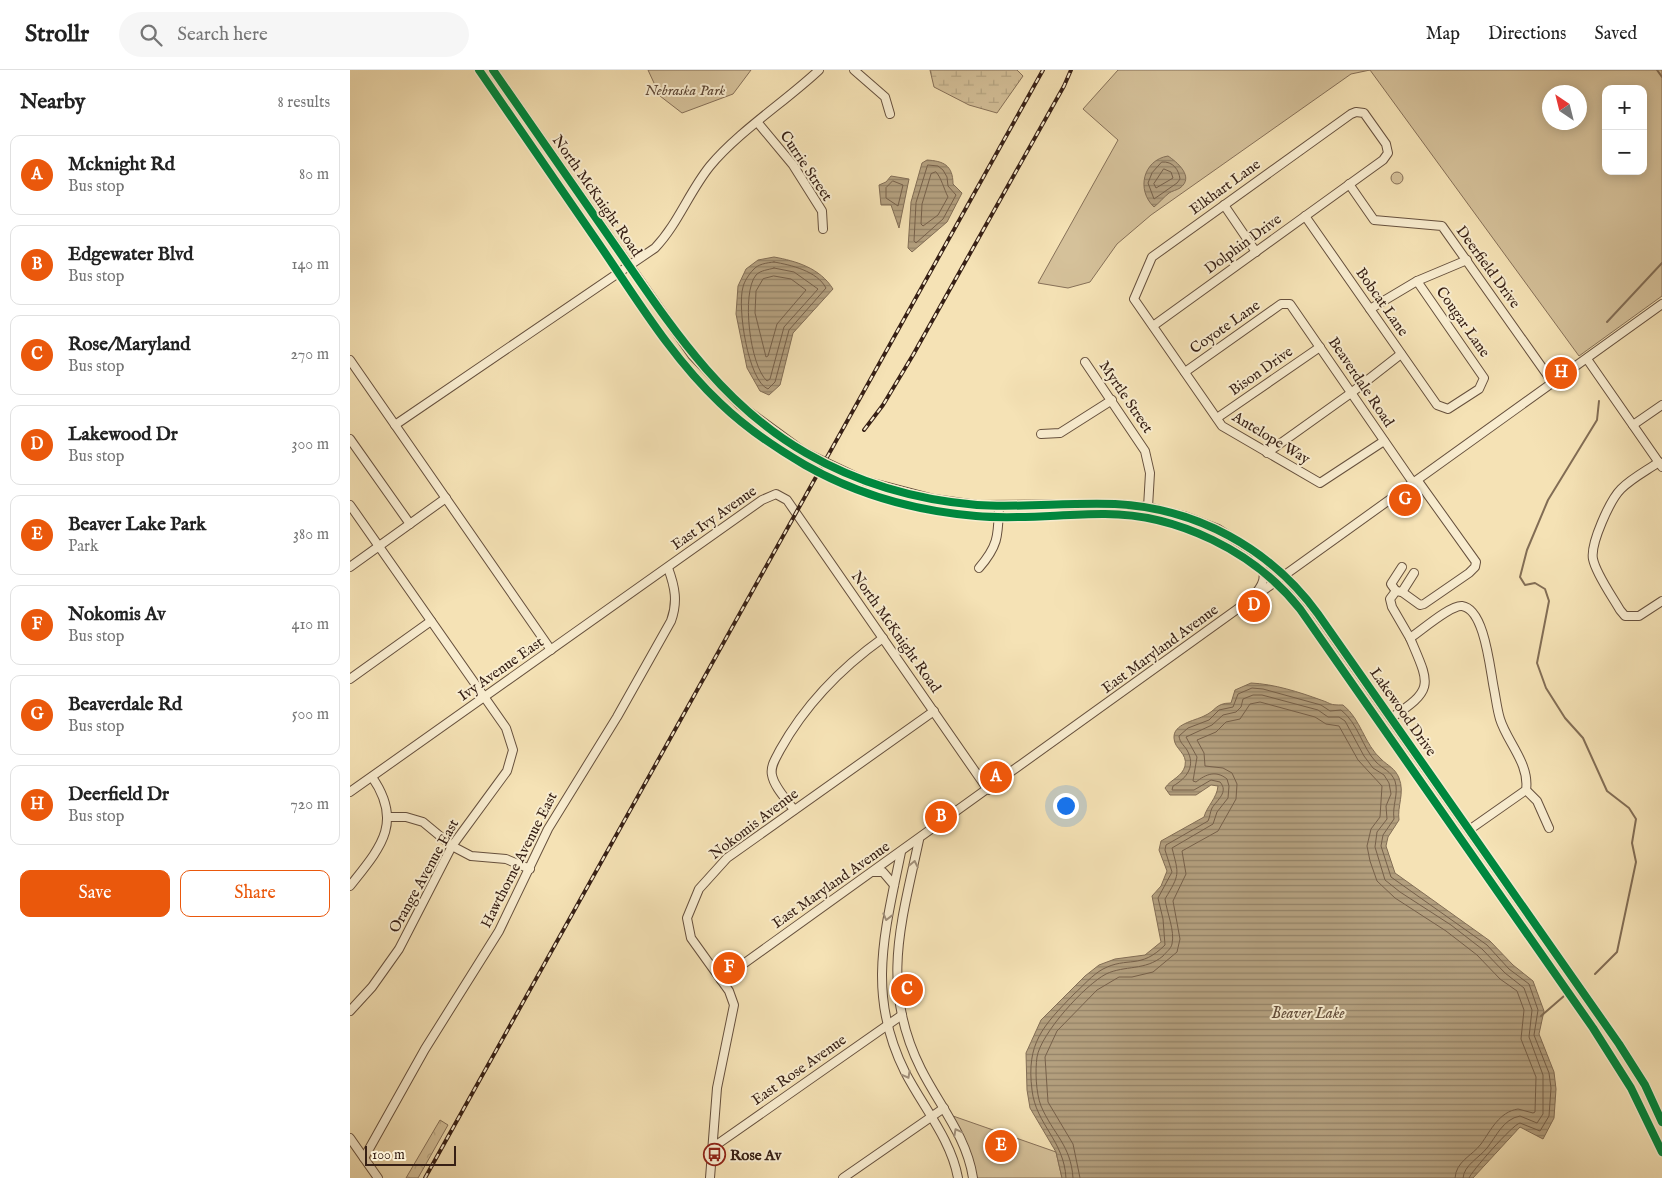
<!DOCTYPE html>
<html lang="en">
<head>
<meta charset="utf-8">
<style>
	:root { --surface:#fff; --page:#f6f6f6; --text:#222; --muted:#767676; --line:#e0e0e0; --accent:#ea580c }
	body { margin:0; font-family:"IM FELL English",serif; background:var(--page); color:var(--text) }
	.controls { position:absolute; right:15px; top:15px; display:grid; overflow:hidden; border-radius:10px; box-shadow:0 2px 12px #0003 }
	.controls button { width:45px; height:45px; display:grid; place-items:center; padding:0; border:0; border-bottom:1px solid var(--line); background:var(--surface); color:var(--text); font:25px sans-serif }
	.compass { position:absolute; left:1192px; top:15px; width:45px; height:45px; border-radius:50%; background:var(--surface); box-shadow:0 2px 12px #0003; rotate:325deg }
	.scale { position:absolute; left:15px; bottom:12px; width:91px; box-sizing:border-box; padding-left:5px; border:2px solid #372015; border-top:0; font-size:14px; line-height:18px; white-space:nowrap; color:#372015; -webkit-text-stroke:4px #f8eccf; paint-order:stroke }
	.you { position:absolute; left:715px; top:735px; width:18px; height:18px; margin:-12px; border:4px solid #fff; border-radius:50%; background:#1a73e8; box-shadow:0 0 0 8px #1a73e833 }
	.badge { display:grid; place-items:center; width:32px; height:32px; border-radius:50%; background:var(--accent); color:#fff; font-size:16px; font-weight:700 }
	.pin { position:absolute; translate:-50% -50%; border:2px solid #fff; box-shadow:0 1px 5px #0006 }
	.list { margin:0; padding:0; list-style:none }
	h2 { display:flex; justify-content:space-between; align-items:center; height:65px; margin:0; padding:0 20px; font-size:21px }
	h2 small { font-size:16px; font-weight:400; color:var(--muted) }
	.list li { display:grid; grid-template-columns:32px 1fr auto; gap:15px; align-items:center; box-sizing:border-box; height:80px; margin:0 10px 10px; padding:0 10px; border:1px solid var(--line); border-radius:10px }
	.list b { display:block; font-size:19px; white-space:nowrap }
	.list p { margin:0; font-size:16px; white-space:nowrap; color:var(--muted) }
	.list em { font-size:16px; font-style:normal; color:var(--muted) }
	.actions { display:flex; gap:10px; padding:15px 20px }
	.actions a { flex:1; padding:11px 0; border:1px solid var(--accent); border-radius:10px; text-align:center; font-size:18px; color:var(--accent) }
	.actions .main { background:var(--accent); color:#fff }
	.icon { flex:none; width:28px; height:28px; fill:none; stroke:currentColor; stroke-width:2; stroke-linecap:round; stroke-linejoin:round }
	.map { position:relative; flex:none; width:1312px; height:1108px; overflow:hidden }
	header { display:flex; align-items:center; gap:30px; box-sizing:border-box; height:70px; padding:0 25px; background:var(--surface); border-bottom:1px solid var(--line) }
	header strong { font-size:24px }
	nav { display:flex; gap:28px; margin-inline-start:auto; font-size:18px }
	.search { width:350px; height:45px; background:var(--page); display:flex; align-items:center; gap:12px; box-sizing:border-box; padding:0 18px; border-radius:28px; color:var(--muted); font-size:19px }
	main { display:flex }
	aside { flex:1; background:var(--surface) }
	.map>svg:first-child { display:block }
	.green { fill:#d5c19a; stroke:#867058; fill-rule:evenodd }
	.forest { fill:url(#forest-crowns); stroke:#867058 }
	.wetland { fill:url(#wetland-marsh); stroke:#867058 }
	.water { fill:url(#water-rules); stroke:#826d55 }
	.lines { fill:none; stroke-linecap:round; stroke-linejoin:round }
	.shore { stroke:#76604a; stroke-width:1 }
	.stream { stroke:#826d55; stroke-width:2 }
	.minor-casing { stroke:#66503d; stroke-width:10 }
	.minor { stroke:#f8eccf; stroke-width:8 }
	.rail-casing { stroke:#372015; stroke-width:4 }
	.rail { stroke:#f8eccf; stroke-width:2; stroke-dasharray:5.5; stroke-linecap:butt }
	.minor-bridge-casing { stroke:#66503d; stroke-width:10; stroke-linecap:butt }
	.minor-bridge { stroke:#f8eccf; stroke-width:8 }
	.cycleway-casing { stroke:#f8eccf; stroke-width:11 }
	.cycleway { stroke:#00873e; stroke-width:8 }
	.oneway { stroke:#a1907b }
	.labels { text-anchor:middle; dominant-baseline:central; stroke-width:4; stroke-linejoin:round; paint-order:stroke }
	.park-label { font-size:15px; font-style:italic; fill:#5e4836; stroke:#f8eccf }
	.street-label { font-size:15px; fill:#372015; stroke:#f8eccf }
	.poi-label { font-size:15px; font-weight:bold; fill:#372015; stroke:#f8eccf; text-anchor:start }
	.water-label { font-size:16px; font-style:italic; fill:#634d3a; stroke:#f8eccf }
</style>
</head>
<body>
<header>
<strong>Strollr</strong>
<div class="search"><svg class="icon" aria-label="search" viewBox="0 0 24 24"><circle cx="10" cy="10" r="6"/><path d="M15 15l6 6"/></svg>Search here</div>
<nav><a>Map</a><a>Directions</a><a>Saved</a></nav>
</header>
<main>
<aside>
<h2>Nearby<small>8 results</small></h2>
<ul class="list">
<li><span class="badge">A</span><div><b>Mcknight Rd</b><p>Bus stop</p></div><em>80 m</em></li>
<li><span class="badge">B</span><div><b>Edgewater Blvd</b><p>Bus stop</p></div><em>140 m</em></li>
<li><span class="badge">C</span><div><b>Rose/Maryland</b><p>Bus stop</p></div><em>270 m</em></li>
<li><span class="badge">D</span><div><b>Lakewood Dr</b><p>Bus stop</p></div><em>300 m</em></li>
<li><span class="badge">E</span><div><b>Beaver Lake Park</b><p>Park</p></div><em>380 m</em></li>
<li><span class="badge">F</span><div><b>Nokomis Av</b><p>Bus stop</p></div><em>410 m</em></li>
<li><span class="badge">G</span><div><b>Beaverdale Rd</b><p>Bus stop</p></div><em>500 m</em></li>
<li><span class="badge">H</span><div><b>Deerfield Dr</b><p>Bus stop</p></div><em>720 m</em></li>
</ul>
<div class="actions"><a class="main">Save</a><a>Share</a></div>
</aside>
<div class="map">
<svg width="1312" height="1108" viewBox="0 0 1312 1108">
	<defs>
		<pattern id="forest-crowns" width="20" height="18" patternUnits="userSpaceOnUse" patternTransform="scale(1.25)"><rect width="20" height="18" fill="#d5c19a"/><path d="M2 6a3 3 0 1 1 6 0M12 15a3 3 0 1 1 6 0" fill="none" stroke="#b7a684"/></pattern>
		<pattern id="wetland-marsh" width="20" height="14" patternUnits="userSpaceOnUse" patternTransform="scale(1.25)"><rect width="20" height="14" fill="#d5c19a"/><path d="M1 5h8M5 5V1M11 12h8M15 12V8" fill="none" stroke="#b7a684"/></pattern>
		<pattern id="water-rules" width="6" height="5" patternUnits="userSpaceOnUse" patternTransform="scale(1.25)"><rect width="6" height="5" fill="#b4a07f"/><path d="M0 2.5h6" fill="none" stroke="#938267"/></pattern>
	</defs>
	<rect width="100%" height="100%" fill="#f5e2b5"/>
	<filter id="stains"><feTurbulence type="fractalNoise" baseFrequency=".004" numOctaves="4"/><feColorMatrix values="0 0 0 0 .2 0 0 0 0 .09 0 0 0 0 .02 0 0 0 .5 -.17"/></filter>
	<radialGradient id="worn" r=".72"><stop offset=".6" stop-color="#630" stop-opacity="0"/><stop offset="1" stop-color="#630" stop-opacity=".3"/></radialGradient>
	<g class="green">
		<path d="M 298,0 L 401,0 L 383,24 L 332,43 L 310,26 Z"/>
		<path d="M 768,0 L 1312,0 L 1312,226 L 1229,286 L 1020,0 L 1001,4 L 801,145 L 767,174 L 740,212 L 718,218 L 688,213 L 768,70 L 733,39 ZM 1256,19 L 1293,19 L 1293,101 L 1256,101 ZM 1200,22 L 1230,22 L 1230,52 L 1200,52 Z"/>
		<circle cx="1047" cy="108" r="6"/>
		<path d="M 603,1046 L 706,1082 L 712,1108 L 623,1108 Z"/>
	</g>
	<path class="forest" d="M 90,1050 L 98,1055 L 68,1108 L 56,1108 Z"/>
	<path class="wetland" d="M 580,0 L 667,0 L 673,6 L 647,43 L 619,35 L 584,17 Z"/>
	<g class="water">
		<path d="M 818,86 C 827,92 845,107 830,118 C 827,120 822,121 819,123 C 814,127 809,133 804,137 C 786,120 793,90 818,86 Z"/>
		<path d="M 577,90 C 593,91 603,95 603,114 L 612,123 L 597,152 L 562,182 L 558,178 L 561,132 L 572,93 Z"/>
		<path d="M 541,106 L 559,109 L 549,158 L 541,135 L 531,135 L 529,115 L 536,112 Z"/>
		<path d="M 424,187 C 446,191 470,198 483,219 L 443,263 L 430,315 L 419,325 L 410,321 L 397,298 L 386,244 L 388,216 L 396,199 L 408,190 Z"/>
		<path d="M 901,613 C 924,614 949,622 971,630 C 983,634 978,635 993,635 C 1011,649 1014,674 1031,689 C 1038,696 1045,698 1049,708 C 1055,723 1047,736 1049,750 L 1038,767 L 1036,776 L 1045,803 L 1140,871 L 1163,895 L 1183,911 L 1194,941 L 1189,964 L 1204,1002 L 1206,1019 L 1204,1048 L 1193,1069 L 1170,1057 L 1123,1108 L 712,1108 L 706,1082 L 680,1038 L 677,1020 L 676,983 L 691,950 L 735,906 L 749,895 L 765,889 L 795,885 L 811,872 L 802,826 L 811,816 L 817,801 L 809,780 L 811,771 L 854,747 C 857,736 867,728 868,716 L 861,715 L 846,725 L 820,725 L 815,718 C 821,709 832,707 835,696 C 838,683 824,679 824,668 C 823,654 844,651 854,646 C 866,641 865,633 881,633 L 885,620 Z"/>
	</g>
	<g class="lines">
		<g class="shore">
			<path d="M 812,92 C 823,91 829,100 830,109 L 827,113 L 804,129 L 798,113 L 802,103 Z"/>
			<path d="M 578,95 L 588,96 L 593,100 L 597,107 L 598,116 L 606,125 L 593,149 L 566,173 L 564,171 L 566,133 Z"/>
			<path d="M 814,99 L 821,102 L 823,108 L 806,118 L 804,114 Z"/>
			<path d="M 586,102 C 591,107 594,119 598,127 L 588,145 L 573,156 L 571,154 L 572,134 L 581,104 Z"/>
			<path d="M 543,111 L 553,115 L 548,136 L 536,128 L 536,118 Z"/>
			<path d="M 424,192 C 441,195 467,201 476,218 L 439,260 L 425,312 L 418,319 C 398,311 387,237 393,217 C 394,212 399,204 403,200 C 408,194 416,193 424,192 Z"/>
			<path d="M 424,198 L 444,202 L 468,219 L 434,257 L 420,309 L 417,311 C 400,296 391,223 406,205 C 411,200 418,200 424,198 Z"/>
			<path d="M 424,206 L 441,209 L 456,220 L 427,254 L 418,286 L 416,287 L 405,243 L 406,221 L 413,209 Z"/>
			<path d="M 716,1108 C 714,1070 686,1055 682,1020 C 676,973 693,956 724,924 C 733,916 742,905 753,899 C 778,886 790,900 815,875 L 813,849 L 808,828 L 822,802 L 815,780 L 816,775 L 858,751 C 860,747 860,742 862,738 C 867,730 879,722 870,712 L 861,710 L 844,720 L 822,720 L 823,716 C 837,708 846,696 837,680 C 833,674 830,673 829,666 L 838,658 L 859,650 L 869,640 L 883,637 L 888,624 L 902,618 L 913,619 L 971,635 L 980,641 L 991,640 C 1008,653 1012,677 1026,692 C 1033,699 1041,701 1045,711 C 1049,724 1042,735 1044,749 L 1033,765 L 1031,776 L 1041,807 L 1137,875 L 1159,899 L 1179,914 L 1188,940 L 1184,965 L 1199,1003 L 1201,1018 L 1199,1046 L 1190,1061 L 1170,1053 C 1163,1054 1120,1103 1119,1108"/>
			<path d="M 723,1108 C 721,1075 703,1064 691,1036 C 686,1023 685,1001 687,987 C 691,963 735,915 756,904 C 775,895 795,901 813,886 C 816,882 821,879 822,874 C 825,861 817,843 815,829 C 830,804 829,805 822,778 L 863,754 L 867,742 L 878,728 L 879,716 L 877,709 C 866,700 856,704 846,712 L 843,711 L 847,687 L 836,667 L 862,655 L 873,645 L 886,642 L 891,637 L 893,629 L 903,625 L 912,625 L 968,640 L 978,647 L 989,647 L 995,651 L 1014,686 L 1023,698 L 1034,705 L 1039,713 L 1041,724 L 1036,736 L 1037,749 L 1027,762 L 1025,777 L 1035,810 L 1050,822 L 1101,855 L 1132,879 L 1155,903 L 1174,918 L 1182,940 L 1179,967 L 1193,1005 L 1193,1044 L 1187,1053 L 1170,1046 C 1153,1049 1146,1067 1137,1078 C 1129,1088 1114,1095 1113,1108"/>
			<path d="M 730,1108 L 723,1074 L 698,1032 L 695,987 L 707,961 L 747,920 L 769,907 L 782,907 L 803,902 L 827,882 L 830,869 L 823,831 L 836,804 L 832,781 L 868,761 L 886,729 L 887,714 L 882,703 L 873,698 L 855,696 L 854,683 L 847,670 L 866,662 L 876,652 L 890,649 L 900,634 L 910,632 L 965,647 L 976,654 L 989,656 L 1008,690 L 1032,716 L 1030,747 L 1021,759 L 1017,776 L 1020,791 L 1027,811 L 1045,828 L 1096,861 L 1127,885 L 1150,909 L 1167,921 L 1174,940 L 1171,969 L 1186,1007 L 1185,1042 L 1183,1043 L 1168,1039 C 1149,1042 1141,1060 1131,1074 C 1122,1086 1106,1091 1105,1108"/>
		</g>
		<g class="stream">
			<path d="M 1307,0 L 1312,7"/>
			<path d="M 1257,252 L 1312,193"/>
			<path d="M 1245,904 L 1267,882 L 1286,792 L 1282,773 L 1286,749 L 1279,738 L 1257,721 L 1233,668 L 1215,648 L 1196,618 L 1187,593 L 1199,531 L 1195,519 L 1185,513 L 1175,515 L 1170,507 L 1177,480 L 1198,430 L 1247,350 L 1249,331"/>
			<path d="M 1191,946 L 1214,926"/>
		</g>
		<defs>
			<g id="minor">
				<path d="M 143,0 L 342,285 L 390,335 L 454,382"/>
				<path d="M 504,0 L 535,27 L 540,44"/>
				<path d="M 408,53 L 443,95 L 472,141 L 473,159"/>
				<path d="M 999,114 L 1024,150 L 1092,156 L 1203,313"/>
				<path d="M 874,135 L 906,182"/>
				<path d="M 955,146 L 1087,335 L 1098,339 L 1129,319 L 1134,308 L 1067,211"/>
				<path d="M 1020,239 L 1067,211 L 1117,190"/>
				<path d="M 803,256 L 1033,90 L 1038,83 L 1036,74 L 1014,43 L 1006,42 L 1001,44 L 802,187 L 784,229 L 872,356 L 970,413 L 1034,371"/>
				<path d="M 1237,289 L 1312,397"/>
				<path d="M 0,290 L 201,580"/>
				<path d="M 735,292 L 795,381 L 800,403 L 798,437"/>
				<path d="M 835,302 L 931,234 L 940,234 L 1064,414"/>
				<path d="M 867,348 L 970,277"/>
				<path d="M 45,355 L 305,178 C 328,154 339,122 360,96 C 388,62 436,31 469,0"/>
				<path d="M 1283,355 L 1312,335"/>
				<path d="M 691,364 L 710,363 L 762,330"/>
				<path d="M 0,369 L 60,454"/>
				<path d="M 917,383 L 1001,323 L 1051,284"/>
				<path d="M 1309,392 C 1296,401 1282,408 1271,419 C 1260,430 1240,474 1243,489 C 1246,504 1262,526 1270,540 L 1275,546 L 1289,546 L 1312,531"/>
				<path d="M 515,411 L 584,429 L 627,435 L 765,434 L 798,437 L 834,446 L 868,459 L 912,487 L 935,506 L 963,538 L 1269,974 L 1295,1015 L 1312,1052"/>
				<path d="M 0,435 L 156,658 L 163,680 L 157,701 L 102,776 L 49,879 L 22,917 L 0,941"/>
				<path d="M 0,497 L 96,428"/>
				<path d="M 629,498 C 649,475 648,465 649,436"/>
				<path d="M 1046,521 L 1041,514 L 1052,497"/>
				<path d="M 1052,522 L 1064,503"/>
				<path d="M 905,524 C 918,510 915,500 906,485"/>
				<path d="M 1060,568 L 1042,537 L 1040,529 L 1046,521 L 1052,522 L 1070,535 L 1074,534 L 1119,503 L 1125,497 L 1126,492 L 1068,411"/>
				<path d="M 0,609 L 81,551"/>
				<path d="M 1041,648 C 1085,619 1080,615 1060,568 C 1071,561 1100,535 1112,536 C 1135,539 1140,600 1144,619 C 1146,629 1147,639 1150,649 C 1157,672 1180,694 1176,720 L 1119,760"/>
				<path d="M 1176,720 L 1187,731 L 1199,758"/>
				<path d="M 0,722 L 412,430 L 426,424 L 437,430 L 638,720"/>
				<path d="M 444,740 C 437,730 424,717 422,705 C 420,696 426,688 430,680 C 455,635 491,598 533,568"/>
				<path d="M 39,747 L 56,747 L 73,752 L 102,776 L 121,786 L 156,789 L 180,799"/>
				<path d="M 569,770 C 551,854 530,917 571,999 C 589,1035 617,1067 623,1108"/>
				<path d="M 551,782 C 535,862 516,924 555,1002 C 573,1037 601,1069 608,1108"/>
				<path d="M 523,802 L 533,802 L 544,815"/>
				<path d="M 0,816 C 30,778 54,753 22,707"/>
				<path d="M 371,910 L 1312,234"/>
				<path d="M 0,1068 L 28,1108"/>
				<path d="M 362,1078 L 552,945"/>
				<path d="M 14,1088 L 75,979 L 149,861 L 198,759 L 267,647 L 321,551 C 328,532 325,517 318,498"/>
				<path d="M 360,1108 L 367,1018 L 384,935 L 379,921 L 341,868 L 337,848 L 349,819 L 377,788 L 584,641"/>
				<path d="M 493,1108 L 594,1038"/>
			</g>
		</defs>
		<use href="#minor" class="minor-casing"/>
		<use href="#minor" class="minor"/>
		<defs>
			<g id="rail">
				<path d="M 514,360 L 533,335 L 563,285 L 714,16 L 721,0"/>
				<path d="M 75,1108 L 693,0"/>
			</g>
		</defs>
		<use href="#rail" class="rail-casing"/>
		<use href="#rail" class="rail"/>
		<defs>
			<path id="minor-bridge" d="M 454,382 L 515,411"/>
		</defs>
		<use href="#minor-bridge" class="minor-bridge-casing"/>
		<use href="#minor-bridge" class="minor-bridge"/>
		<defs>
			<g id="cycleway">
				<path d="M 129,0 C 169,58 209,116 249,174 C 286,228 322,288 370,333 C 396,358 424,377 455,395 C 508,425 566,441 626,446 C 668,450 711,444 752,444 C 827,443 905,482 950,539 L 1243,958 L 1281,1018 L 1312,1082"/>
				<path d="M 143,0 C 183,58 224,116 264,174 C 319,253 370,334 456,383 C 508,413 567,430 627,435 C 673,438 719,432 765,434 C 846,438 920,478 968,544 L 1269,974 L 1295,1015 L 1312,1052"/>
			</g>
		</defs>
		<use href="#cycleway" class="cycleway-casing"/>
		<use href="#cycleway" class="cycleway"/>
	</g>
	<defs><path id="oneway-chevron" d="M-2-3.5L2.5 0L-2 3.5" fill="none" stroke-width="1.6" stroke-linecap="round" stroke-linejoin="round" transform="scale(1.25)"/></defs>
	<g class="oneway">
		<use href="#oneway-chevron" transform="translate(564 794) rotate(-78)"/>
		<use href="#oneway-chevron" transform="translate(537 847) rotate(104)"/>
		<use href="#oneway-chevron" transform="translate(557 1005) rotate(62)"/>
		<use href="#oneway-chevron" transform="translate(607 1062) rotate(-118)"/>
	</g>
	<defs>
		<symbol id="bus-ring" viewBox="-11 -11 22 22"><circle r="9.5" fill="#f8eccf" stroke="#8f2418" stroke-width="1.5"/><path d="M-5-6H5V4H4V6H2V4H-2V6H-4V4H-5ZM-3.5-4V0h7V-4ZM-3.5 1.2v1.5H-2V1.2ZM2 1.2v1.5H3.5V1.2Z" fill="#8f2418"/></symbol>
	</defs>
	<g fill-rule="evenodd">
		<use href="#bus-ring" x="352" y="1072" width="25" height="25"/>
	</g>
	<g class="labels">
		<g class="park-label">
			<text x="335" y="20">Nebraska Park</text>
		</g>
		<g class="street-label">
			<text transform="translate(456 96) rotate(56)">Currie Street</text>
			<text transform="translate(875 117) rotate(-36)">Elkhart Lane</text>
			<text transform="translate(247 126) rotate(55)">North McKnight Road</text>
			<text transform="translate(893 174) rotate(-36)">Dolphin Drive</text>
			<text transform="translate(1138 197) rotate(54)">Deerfield Drive</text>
			<text transform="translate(1032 232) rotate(55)">Bobcat Lane</text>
			<text transform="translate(1113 252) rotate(55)">Cougar Lane</text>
			<text transform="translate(875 257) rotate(-35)">Coyote Lane</text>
			<text transform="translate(911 301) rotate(-35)">Bison Drive</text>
			<text transform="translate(1011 312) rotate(56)">Beaverdale Road</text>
			<text transform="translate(776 327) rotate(56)">Myrtle Street</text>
			<text transform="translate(921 368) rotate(31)">Antelope Way</text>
			<text transform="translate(364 448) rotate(-35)">East Ivy Avenue</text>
			<text transform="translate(546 562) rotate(55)">North McKnight Road</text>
			<text transform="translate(810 579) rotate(-36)">East Maryland Avenue</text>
			<text transform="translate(151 599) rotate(-35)">Ivy Avenue East</text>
			<text transform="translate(1053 642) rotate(55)">Lakewood Drive</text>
			<text transform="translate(404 754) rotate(-37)">Nokomis Avenue</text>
			<text transform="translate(169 790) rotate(-63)">Hawthorne Avenue East</text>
			<text transform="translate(74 806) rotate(-61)">Orange Avenue East</text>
			<text transform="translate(481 815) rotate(-35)">East Maryland Avenue</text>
			<text transform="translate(449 1000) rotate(-35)">East Rose Avenue</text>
		</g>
		<g class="poi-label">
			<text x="380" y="1085">Rose Av</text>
		</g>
		<g class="water-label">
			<text x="958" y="944">Beaver Lake</text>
		</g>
	</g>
	<rect width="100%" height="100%" filter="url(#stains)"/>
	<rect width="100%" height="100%" fill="url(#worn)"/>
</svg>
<div class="controls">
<button>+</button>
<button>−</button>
</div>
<svg class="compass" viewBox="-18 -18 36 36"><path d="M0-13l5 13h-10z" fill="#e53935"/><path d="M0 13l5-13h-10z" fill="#767676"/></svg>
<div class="scale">100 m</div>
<div class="you"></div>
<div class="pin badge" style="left:646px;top:707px">A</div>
<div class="pin badge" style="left:591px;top:747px">B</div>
<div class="pin badge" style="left:557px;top:920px">C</div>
<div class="pin badge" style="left:904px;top:536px">D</div>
<div class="pin badge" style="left:651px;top:1076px">E</div>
<div class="pin badge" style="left:379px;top:898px">F</div>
<div class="pin badge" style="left:1055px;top:430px">G</div>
<div class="pin badge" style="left:1211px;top:303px">H</div>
</div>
</main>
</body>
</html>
